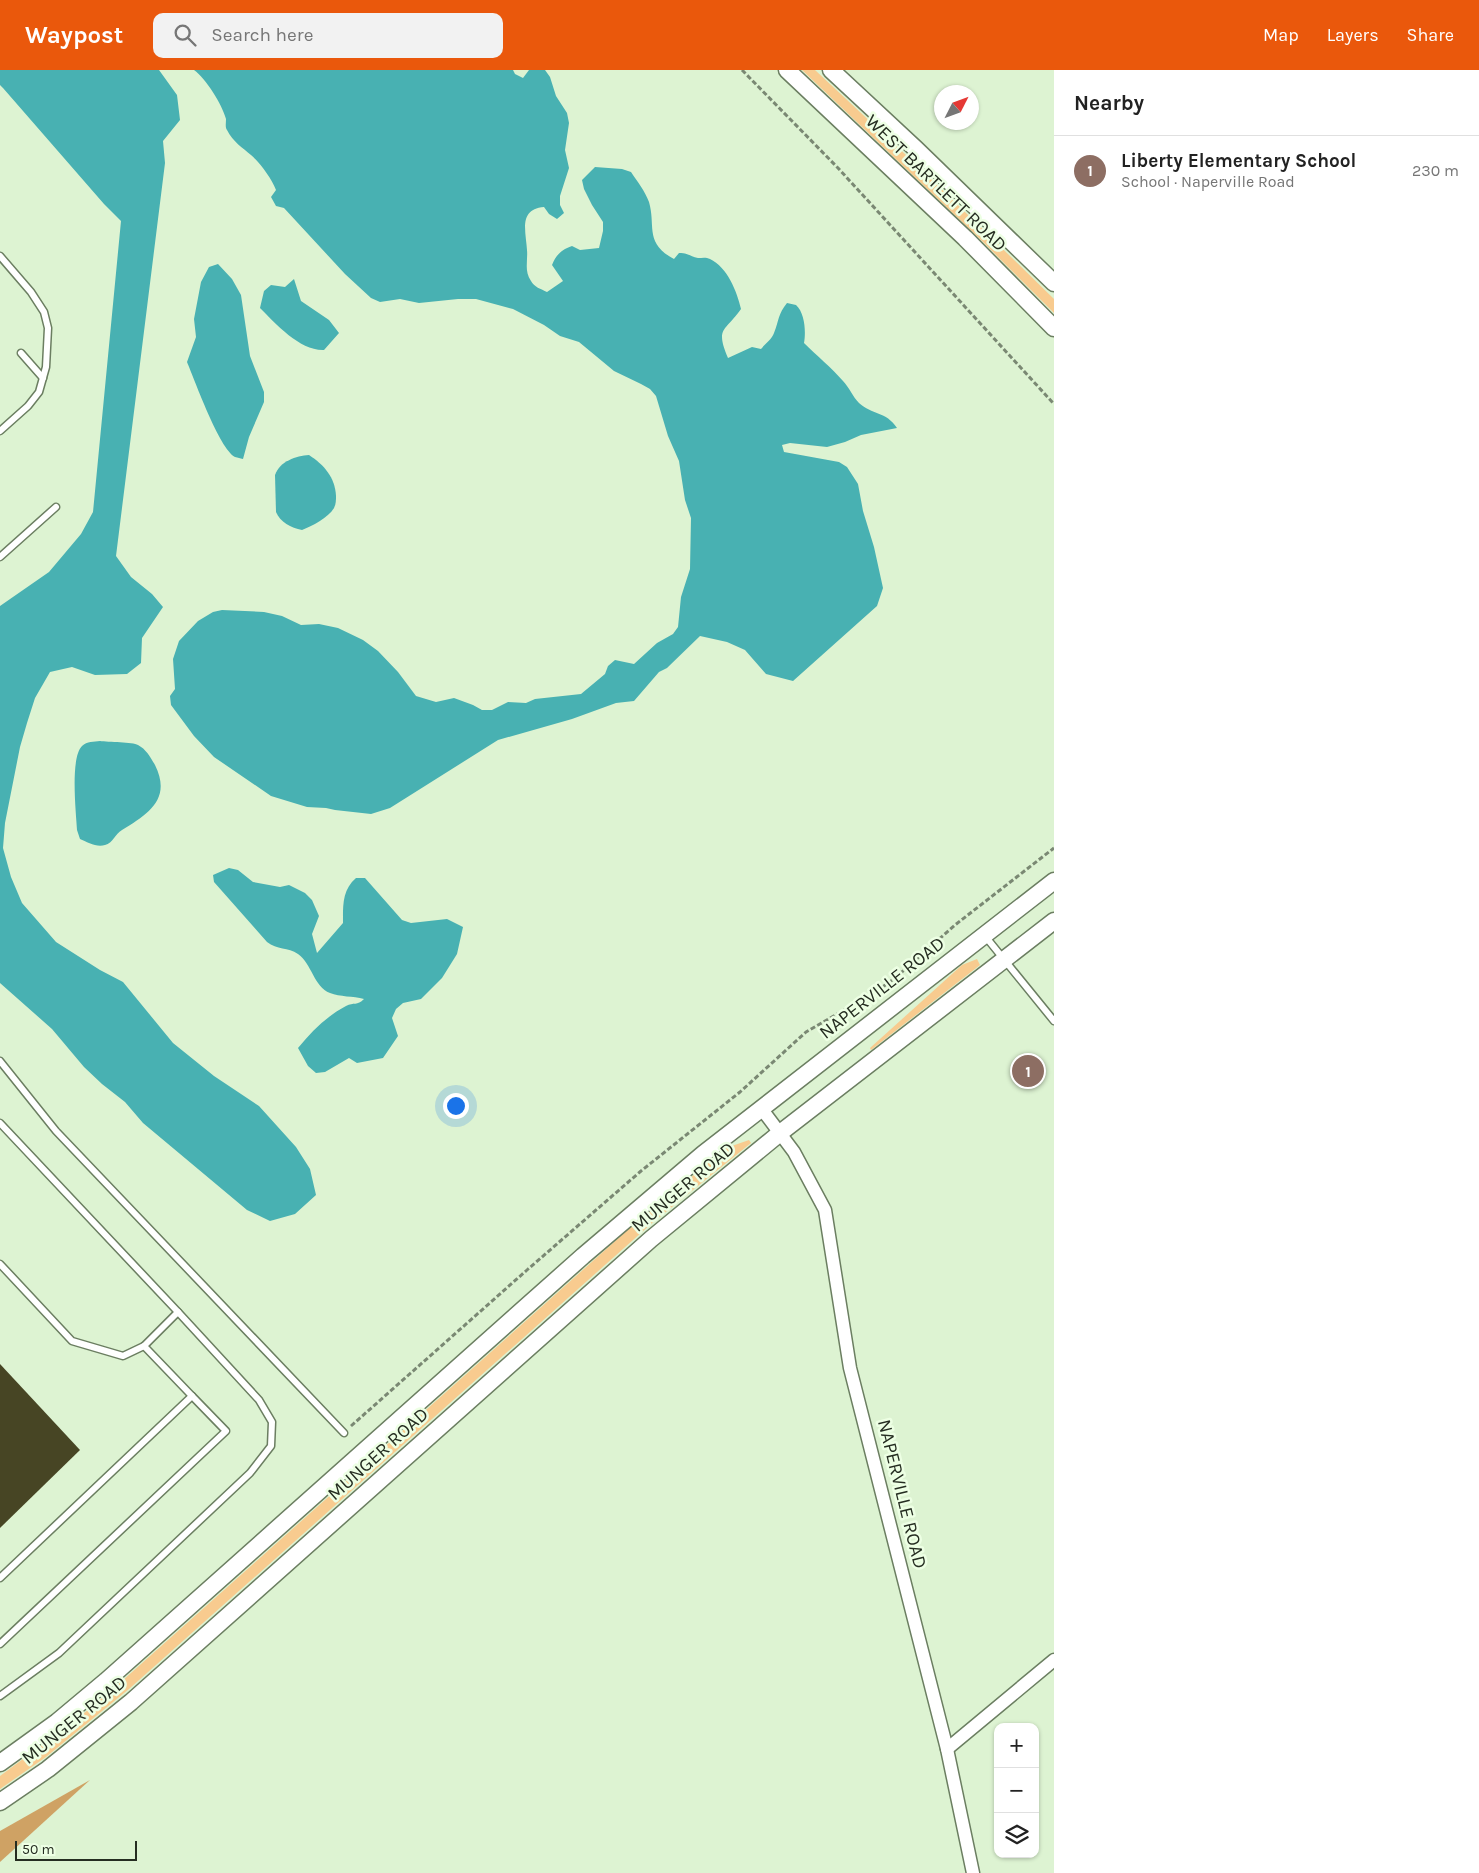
<!DOCTYPE html>
<html lang="en">
<head>
<meta charset="utf-8">
<style>
	:root { --surface:#fff; --page:#f2f2f2; --text:#222; --muted:#767676; --line:#e0e0e0; --accent:#ea580c }
	body { margin:0; font-family:Karla,sans-serif; background:var(--page); color:var(--text) }
	.controls { position:absolute; right:15px; bottom:15px; display:grid; overflow:hidden; border-radius:10px; box-shadow:0 1px 4px #0004 }
	.controls button { width:45px; height:45px; display:grid; place-items:center; padding:0; border:0; border-bottom:1px solid var(--line); background:var(--surface); color:var(--text); font:25px sans-serif }
	.compass { position:absolute; left:934px; top:15px; width:45px; height:45px; border-radius:50%; background:var(--surface); box-shadow:0 1px 4px #0004; rotate:48deg }
	.scale { position:absolute; left:15px; bottom:12px; width:122px; box-sizing:border-box; padding-left:5px; border:2px solid #252d21; border-top:0; font-size:14px; line-height:18px; white-space:nowrap; color:#252d21; -webkit-text-stroke:4px #edffe4; paint-order:stroke }
	.you { position:absolute; left:455px; top:1035px; width:18px; height:18px; margin:-12px; border:4px solid #fff; border-radius:50%; background:#1a73e8; box-shadow:0 0 0 8px #1a73e833 }
	.badge { display:grid; place-items:center; width:32px; height:32px; border-radius:50%; background:var(--accent); color:#fff; font-size:16px; font-weight:700 }
	.pin { position:absolute; translate:-50% -50%; border:2px solid #fff; box-shadow:0 1px 5px #0006 }
	.list { margin:0; padding:0; list-style:none }
	h2 { display:flex; justify-content:space-between; align-items:center; height:65px; margin:0; padding:0 20px; font-size:21px }
	h2 small { font-size:16px; font-weight:400; color:var(--muted) }
	.list li { display:grid; grid-template-columns:32px 1fr auto; gap:15px; align-items:center; box-sizing:border-box; height:70px; padding:0 20px; border-top:1px solid var(--line) }
	.list b { display:block; font-size:19px; white-space:nowrap }
	.list p { margin:0; font-size:16px; white-space:nowrap; color:var(--muted) }
	.list em { font-size:16px; font-style:normal; color:var(--muted) }
	.icon { flex:none; width:28px; height:28px; fill:none; stroke:currentColor; stroke-width:2; stroke-linecap:round; stroke-linejoin:round }
	.map { position:relative; flex:none; width:1054px; height:1803px; overflow:hidden }
	header { display:flex; align-items:center; gap:30px; box-sizing:border-box; height:70px; padding:0 25px; background:var(--accent); color:#fff }
	header strong { font-size:24px }
	nav { display:flex; gap:28px; margin-inline-start:auto; font-size:18px }
	.search { width:350px; height:45px; background:var(--page); display:flex; align-items:center; gap:12px; box-sizing:border-box; padding:0 18px; border-radius:10px; color:var(--muted); font-size:19px }
	main { display:flex }
	aside { flex:1; background:var(--surface) }
	.map>svg:first-child { display:block }
	.green { fill:#f8cb8f }
	.forest { fill:#cfa264 }
	.water { fill:#48b1b2 }
	.building { fill:#474524 }
	.lines { fill:none; stroke-linecap:round; stroke-linejoin:round }
	.service-casing { stroke:#6b7e61; stroke-width:9 }
	.minor-casing { stroke:#6b7e61; stroke-width:15 }
	.tertiary-casing { stroke:#6b7e61; stroke-width:19 }
	.path { stroke:#7a8873; stroke-width:3; stroke-dasharray:5 2.5; stroke-linecap:butt }
	.service { stroke:#fff; stroke-width:6 }
	.minor { stroke:#fff; stroke-width:12 }
	.tertiary { stroke:#fff; stroke-width:16 }
	.labels { text-anchor:middle; dominant-baseline:central; stroke-width:5; stroke-linejoin:round; paint-order:stroke }
	.street-label { font-size:19px; fill:#252d21; stroke:#edffe4 }
</style>
</head>
<body>
<header>
<strong>Waypost</strong>
<div class="search"><svg class="icon" aria-label="search" viewBox="0 0 24 24"><circle cx="10" cy="10" r="6"/><path d="M15 15l6 6"/></svg>Search here</div>
<nav><a>Map</a><a>Layers</a><a>Share</a></nav>
</header>
<main>
<div class="map">
<svg width="1054" height="1803" viewBox="0 0 1054 1803">
	<rect width="100%" height="100%" fill="#ddf3d2"/>
	<g class="green">
		<path d="M 802,0 L 815,0 L 921,99 L 1054,229 L 1054,243 L 981,170 Z"/>
		<path d="M 977,889 L 980,895 L 871,980 L 870,978 L 962,895 Z"/>
		<path d="M 749,1070 L 751,1073 L 651,1154 L 129,1619 L 46,1687 L 0,1719 L 0,1706 L 77,1649 L 113,1619 L 631,1157 L 726,1078 Z"/>
	</g>
	<path class="forest" d="M 90,1710 L 0,1792 L 0,1761 Z"/>
	<g class="water">
		<path d="M 0,0 L 159,0 L 177,25 L 180,50 L 163,71 L 165,93 L 116,486 L 131,507 L 152,524 L 163,537 L 142,568 L 141,593 L 127,604 L 95,605 L 72,597 L 50,602 L 35,628 L 27,653 L 20,677 L 5,753 L 3,778 L 11,807 L 22,833 L 56,872 L 100,900 L 123,912 L 173,973 L 214,1006 L 259,1036 L 296,1077 L 310,1099 L 316,1125 L 295,1144 L 270,1151 L 247,1140 L 143,1053 L 125,1032 L 102,1014 L 84,997 L 52,959 L 0,913 L 0,536 L 49,502 L 81,464 L 93,442 L 121,151 L 104,134 L 3,18 L 0,15 Z"/>
		<path d="M 194,0 L 513,0 L 515,4 L 523,8 L 529,0 L 545,0 L 550,7 L 556,26 L 567,43 L 569,53 L 565,80 L 569,98 L 560,126 L 560,135 L 564,143 L 557,149 L 549,144 L 544,137 C 518,139 526,162 527,180 C 528,191 524,201 531,211 C 534,217 541,219 547,222 L 563,211 L 552,195 C 556,185 561,180 572,176 L 580,180 L 599,178 L 603,161 L 603,152 L 592,135 L 584,119 L 582,110 L 595,97 L 622,99 L 631,102 C 637,111 645,121 649,132 C 656,156 644,173 674,189 L 679,183 C 689,183 691,187 698,188 C 702,188 706,187 710,189 C 727,197 737,221 741,239 C 725,262 715,257 728,288 L 752,277 L 761,279 C 765,274 772,269 774,263 C 779,250 778,244 787,233 C 790,234 793,234 796,235 C 805,243 806,262 804,273 C 817,286 831,297 843,311 C 849,317 853,327 859,333 C 872,345 886,341 897,358 L 861,365 L 845,372 L 827,377 L 790,373 L 782,375 L 784,382 L 839,392 L 847,397 L 858,414 L 863,441 L 874,477 L 883,518 L 877,536 L 793,611 L 766,604 L 745,580 L 727,572 L 700,566 L 667,598 L 659,602 L 634,631 L 616,633 L 572,649 L 498,670 L 390,738 L 371,744 L 335,740 L 326,738 L 307,737 L 271,726 L 214,687 L 194,666 L 171,635 L 170,626 L 175,619 L 173,589 L 179,571 L 198,551 L 213,542 L 222,540 L 264,542 L 282,546 L 301,555 L 319,554 L 338,558 L 363,570 L 378,581 L 398,602 L 416,626 L 436,632 L 454,628 L 473,635 L 482,640 L 492,640 L 508,632 L 526,633 L 535,629 L 581,624 L 605,604 L 608,596 L 615,590 L 634,594 L 657,573 L 673,564 L 678,557 L 681,527 L 690,499 L 691,448 L 685,430 L 679,391 L 668,366 L 656,326 L 650,319 L 641,314 L 614,301 L 579,272 L 560,266 L 544,255 L 513,239 L 476,229 L 458,229 L 419,233 L 400,229 L 380,232 L 371,228 L 345,204 L 284,138 L 276,136 L 271,127 L 276,120 C 271,108 261,94 251,85 C 243,78 233,72 227,60 C 225,57 226,53 226,49 C 222,34 206,9 194,0 Z"/>
		<path d="M 218,194 L 232,209 L 241,225 L 250,286 L 264,322 L 264,332 L 249,367 L 243,389 C 240,388 238,388 235,387 C 219,378 195,311 187,292 L 196,267 L 194,249 L 201,212 L 209,197 Z"/>
		<path d="M 294,209 L 301,231 L 329,250 L 339,263 L 324,280 C 300,281 276,254 260,238 L 264,221 L 271,215 L 285,217 Z"/>
		<path d="M 309,385 C 324,395 335,407 336,426 C 336,430 336,434 334,438 C 328,448 312,456 302,460 C 291,458 280,452 276,442 L 275,405 C 280,391 296,386 309,385 Z"/>
		<path d="M 100,671 C 108,672 133,672 138,675 C 146,679 151,688 155,695 C 172,729 148,744 122,760 C 115,764 113,773 105,775 C 97,778 87,772 80,769 L 77,760 C 76,742 70,688 82,676 C 87,671 94,672 100,671 Z"/>
		<path d="M 229,798 L 238,800 L 253,812 L 280,817 L 289,815 L 305,823 L 312,830 L 319,846 L 312,864 L 317,883 L 343,853 C 343,836 342,820 356,808 L 365,808 L 402,850 L 411,853 L 447,849 L 463,857 L 457,884 L 442,908 L 421,929 L 403,933 L 396,939 L 392,948 L 398,966 L 383,988 L 357,993 L 349,988 L 325,1002 L 316,1003 L 308,996 L 298,978 C 312,961 327,946 346,936 C 354,932 357,936 364,929 C 353,926 340,927 330,923 C 314,917 312,894 298,884 C 288,877 277,880 267,872 L 214,812 L 213,805 Z"/>
	</g>
	<path class="building" d="M 0,1294 L 80,1380 L 0,1458 Z"/>
	<g class="lines">
		<defs>
			<g id="service">
				<path d="M 0,186 L 31,222 L 44,242 L 48,258 L 46,297 L 39,322 L 28,336 L 0,361"/>
				<path d="M 21,283 L 43,308"/>
				<path d="M 0,487 L 56,437"/>
				<path d="M 985,866 L 1054,951"/>
				<path d="M 0,991 L 56,1061 L 344,1363"/>
				<path d="M 0,1053 L 178,1242"/>
				<path d="M 0,1194 L 72,1271 L 123,1286 L 144,1276"/>
				<path d="M 0,1508 L 192,1326 L 226,1361 L 0,1574"/>
				<path d="M 0,1626 L 59,1583 L 250,1403 L 271,1376 L 272,1352 L 259,1330 L 178,1242 L 144,1276 L 192,1326"/>
			</g>
			<g id="minor">
				<path d="M 761,1038 L 794,1082 L 825,1140 L 850,1298 L 947,1679 L 973,1803"/>
				<path d="M 947,1679 L 1054,1590"/>
			</g>
			<g id="tertiary">
				<path d="M 787,0 L 965,168 L 1054,258"/>
				<path d="M 831,0 L 916,79 L 1054,213"/>
				<path d="M 0,1693 L 57,1652 L 106,1611 L 583,1186 L 703,1084 L 1054,811"/>
				<path d="M 0,1732 L 48,1699 L 131,1632 L 651,1169 L 780,1063 L 1054,851"/>
			</g>
		</defs>
		<use href="#service" class="service-casing"/>
		<use href="#minor" class="minor-casing"/>
		<use href="#tertiary" class="tertiary-casing"/>
		<g class="path">
			<path d="M 742,0 L 838,98 L 1054,334"/>
			<path d="M 351,1356 L 527,1200 L 641,1101 L 740,1022 L 806,962 L 877,921 L 895,908 L 955,855 L 1054,778"/>
		</g>
		<use href="#service" class="service"/>
		<use href="#minor" class="minor"/>
		<use href="#tertiary" class="tertiary"/>
	</g>
	<g class="labels">
		<g class="street-label">
			<text transform="translate(936 113) rotate(44)">WEST BARTLETT ROAD</text>
			<text transform="translate(882 918) rotate(-38)">NAPERVILLE ROAD</text>
			<text transform="translate(683 1117) rotate(-40)">MUNGER ROAD</text>
			<text transform="translate(378 1384) rotate(-42)">MUNGER ROAD</text>
			<text transform="translate(902 1424) rotate(76)">NAPERVILLE ROAD</text>
			<text transform="translate(74 1650) rotate(-39)">MUNGER ROAD</text>
		</g>
	</g>
</svg>
<div class="controls">
<button>+</button>
<button>−</button>
<button><svg class="icon" aria-label="layers" viewBox="0 0 24 24"><path d="M12 4l9 5-9 5-9-5zM3 14l9 5 9-5"/></svg></button>
</div>
<svg class="compass" viewBox="-18 -18 36 36"><path d="M0-13l5 13h-10z" fill="#e53935"/><path d="M0 13l5-13h-10z" fill="#767676"/></svg>
<div class="scale">50 m</div>
<div class="you"></div>
<div class="pin badge" style="left:1028px;top:1001px;background:#8d6e63">1</div>
</div>
<aside>
<h2>Nearby<small></small></h2>
<ul class="list">
<li><span class="badge" style="background:#8d6e63">1</span><div><b>Liberty Elementary School</b><p>School · Naperville Road</p></div><em>230 m</em></li>
</ul>
</aside>
</main>
</body>
</html>
